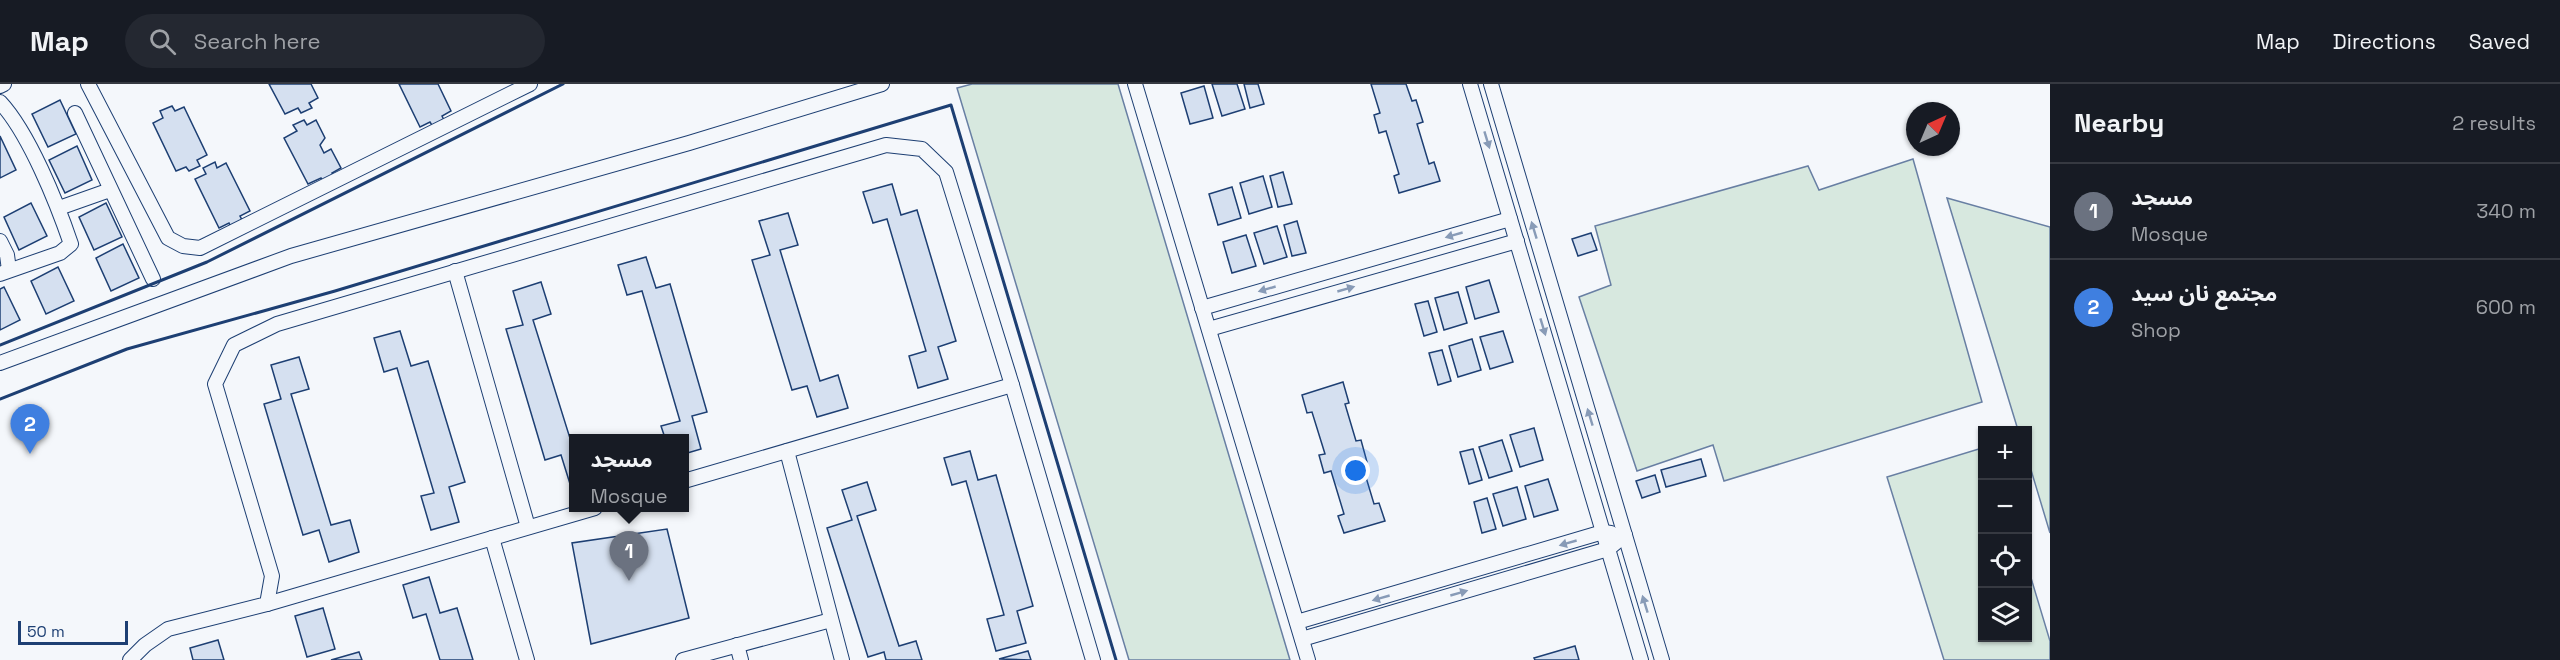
<!DOCTYPE html>
<html lang="en">
<head>
<meta charset="utf-8">
<style>
	:root { --surface:#171b24; --page:#242831; --text:#f1f3f6; --muted:#9ea1a6; --line:#363941; --accent:#c62828 }
	body { margin:0; font-family:"Space Grotesk","Noto Sans Arabic",sans-serif; background:var(--page); color:var(--text) }
	.controls { position:absolute; right:18px; bottom:18px; display:grid; overflow:hidden; border-radius:0px; box-shadow:0 2px 4px #0004 }
	.controls button { width:54px; height:54px; display:grid; place-items:center; padding:0; border:0; border-bottom:2px solid var(--line); background:var(--surface); color:var(--text); font:30px sans-serif }
	.compass { position:absolute; left:1906px; top:18px; width:54px; height:54px; border-radius:50%; background:var(--surface); box-shadow:0 2px 4px #0004; rotate:44deg }
	.scale { position:absolute; left:18px; bottom:15px; width:110px; box-sizing:border-box; padding-left:6px; border:3px solid #1d3f73; border-top:0; font-size:16px; line-height:21px; white-space:nowrap; color:#1d3f73; -webkit-text-stroke:4px #f4f7fb; paint-order:stroke }
	.you { position:absolute; left:1356px; top:387px; width:21px; height:21px; margin:-15px; border:4px solid #fff; border-radius:50%; background:#1a73e8; box-shadow:0 0 0 9px #1a73e833 }
	.badge { display:grid; place-items:center; width:39px; height:39px; border-radius:50%; background:var(--accent); color:#fff; font-size:20px; font-weight:700 }
	.pin { position:absolute; translate:-50% -50px; filter:drop-shadow(0 2px 3px #0008) }
	.pin::after { content:''; position:absolute; top:32px; width:21px; height:18px; background:inherit; clip-path:polygon(0 0,100% 0,50% 100%) }
	.popup { position:absolute; left:569px; top:350px; width:120px; height:78px; box-sizing:border-box; display:grid; place-content:center; border-radius:0px; background:var(--surface); filter:drop-shadow(0 2px 4px #0005); font-size:20px; white-space:nowrap; color:var(--muted) }
	.popup b { font-size:22px; color:var(--text) }
	.popup::after { content:''; position:absolute; left:50%; top:100%; margin-left:-12px; border:12px solid transparent; border-top-color:var(--surface) }
	.list { margin:0; padding:0; list-style:none }
	h2 { display:flex; justify-content:space-between; align-items:center; height:78px; margin:0; padding:0 24px; font-size:26px }
	h2 small { font-size:20px; font-weight:400; color:var(--muted) }
	.list li { display:grid; grid-template-columns:39px 1fr auto; gap:18px; align-items:center; box-sizing:border-box; height:96px; padding:0 24px; border-top:2px solid var(--line) }
	.list b { display:block; font-size:22px; white-space:nowrap }
	.list p { margin:0; font-size:20px; white-space:nowrap; color:var(--muted) }
	.list em { font-size:20px; font-style:normal; color:var(--muted) }
	.icon { flex:none; width:33px; height:33px; fill:none; stroke:currentColor; stroke-width:2; stroke-linecap:round; stroke-linejoin:round }
	.map { position:relative; flex:none; width:2050px; height:576px; overflow:hidden }
	header { display:flex; align-items:center; gap:36px; box-sizing:border-box; height:84px; padding:0 30px; background:var(--surface); border-bottom:2px solid var(--line) }
	header strong { font-size:28px }
	nav { display:flex; gap:33px; margin-inline-start:auto; font-size:21px }
	.search { width:420px; height:54px; background:var(--page); display:flex; align-items:center; gap:15px; box-sizing:border-box; padding:0 21px; border-radius:33px; color:var(--muted); font-size:22px }
	main { display:flex }
	aside { flex:1; background:var(--surface) }
	.map>svg:first-child { display:block }
	.green { fill:#d7e8df; stroke:#687fa3; stroke-width:1.5 }
	.building { fill:#d5e0f0; stroke:#1d3f73; stroke-width:1.5 }
	.lines { fill:none; stroke-linecap:round; stroke-linejoin:round }
	.street-casing { stroke:#1d3f73; stroke-width:16 }
	.street { stroke:#f4f7fb; stroke-width:14 }
	.wall { stroke:#1d3f73; stroke-width:3 }
	.oneway { fill:#889bb7 }
</style>
</head>
<body>
<header>
<strong>Map</strong>
<div class="search"><svg class="icon" aria-label="search" viewBox="0 0 24 24"><circle cx="10" cy="10" r="6"/><path d="M15 15l6 6"/></svg>Search here</div>
<nav><a>Map</a><a>Directions</a><a>Saved</a></nav>
</header>
<main>
<div class="map">
<svg width="2050" height="576" viewBox="0 0 2050 576">
	<rect width="100%" height="100%" fill="#f4f7fb"/>
	<g class="green">
		<path d="M 972,0 L 1118,0 L 1290,576 L 1129,576 L 957,4 Z"/>
		<path d="M 1913,75 L 1982,318 L 1724,397 L 1713,361 L 1637,387 L 1579,213 L 1611,201 L 1595,142 L 1808,82 L 1819,106 Z"/>
		<path d="M 1947,114 L 2050,143 L 2050,449 L 2028,376 L 2028,346 L 2018,346 Z"/>
		<path d="M 1982,364 L 1982,554 L 2028,554 L 2028,484 L 2050,557 L 2050,576 L 1944,576 L 1887,393 Z"/>
	</g>
	<g class="building">
		<path d="M 269,0 L 311,0 L 318,14 L 309,19 L 312,24 L 301,29 L 298,24 L 285,30 Z"/>
		<path d="M 399,0 L 438,0 L 451,27 L 442,32 L 445,38 L 433,43 L 430,38 L 420,43 Z"/>
		<path d="M 1212,0 L 1237,0 L 1245,25 L 1222,32 Z"/>
		<path d="M 1244,0 L 1258,0 L 1264,20 L 1250,24 Z"/>
		<path d="M 1371,0 L 1406,0 L 1412,17 L 1416,16 L 1423,38 L 1417,40 L 1429,80 L 1434,78 L 1440,97 L 1399,109 L 1394,92 L 1399,90 L 1386,47 L 1379,49 L 1374,31 L 1380,29 Z"/>
		<path d="M 1204,2 L 1213,34 L 1190,40 L 1181,9 Z"/>
		<path d="M 60,16 L 76,50 L 48,63 L 32,30 Z"/>
		<path d="M 172,22 L 175,27 L 184,23 L 207,71 L 197,76 L 200,82 L 189,87 L 186,83 L 176,87 L 153,39 L 163,34 L 160,27 Z"/>
		<path d="M 304,36 L 307,41 L 316,36 L 325,54 L 320,61 L 324,69 L 331,65 L 341,84 L 332,89 L 335,94 L 324,100 L 321,94 L 308,100 L 284,54 L 297,47 L 293,41 Z"/>
		<path d="M 0,52 L 16,86 L 0,94 Z"/>
		<path d="M 77,62 L 92,96 L 65,109 L 49,76 Z"/>
		<path d="M 215,78 L 217,84 L 226,79 L 250,127 L 240,132 L 243,138 L 231,144 L 229,139 L 219,144 L 195,95 L 206,90 L 203,84 Z"/>
		<path d="M 1283,88 L 1292,120 L 1278,123 L 1270,92 Z"/>
		<path d="M 1263,92 L 1272,123 L 1249,130 L 1240,99 Z"/>
		<path d="M 892,100 L 901,131 L 917,126 L 956,257 L 938,263 L 948,295 L 918,304 L 909,272 L 926,267 L 887,135 L 873,139 L 863,108 Z"/>
		<path d="M 1232,103 L 1241,134 L 1218,141 L 1209,110 Z"/>
		<path d="M 31,119 L 47,152 L 19,166 L 4,133 Z"/>
		<path d="M 106,119 L 122,153 L 94,166 L 79,133 Z"/>
		<path d="M 788,129 L 798,161 L 780,166 L 820,297 L 838,291 L 848,324 L 817,333 L 807,302 L 792,306 L 752,176 L 770,171 L 759,137 Z"/>
		<path d="M 1297,137 L 1306,169 L 1292,172 L 1284,141 Z"/>
		<path d="M 1277,142 L 1287,173 L 1264,180 L 1254,149 Z"/>
		<path d="M 1591,149 L 1597,166 L 1578,172 L 1572,155 Z"/>
		<path d="M 1246,151 L 1256,182 L 1232,189 L 1223,158 Z"/>
		<path d="M 123,160 L 139,194 L 111,207 L 96,174 Z"/>
		<path d="M 646,173 L 656,204 L 670,200 L 707,328 L 692,332 L 701,365 L 684,370 L 684,354 L 665,354 L 661,342 L 680,337 L 642,207 L 627,211 L 618,181 Z"/>
		<path d="M 58,183 L 74,217 L 46,230 L 31,197 Z"/>
		<path d="M 1489,196 L 1499,228 L 1475,235 L 1466,203 Z"/>
		<path d="M 541,198 L 551,230 L 533,236 L 574,367 L 574,402 L 571,403 L 561,371 L 545,376 L 506,245 L 523,241 L 513,207 Z"/>
		<path d="M 4,203 L 20,236 L 0,246 L 0,205 Z"/>
		<path d="M 1458,208 L 1467,239 L 1444,246 L 1435,214 Z"/>
		<path d="M 1428,217 L 1437,248 L 1424,252 L 1415,220 Z"/>
		<path d="M 400,247 L 411,282 L 428,277 L 465,398 L 449,403 L 459,438 L 431,446 L 421,412 L 434,409 L 397,284 L 384,288 L 374,254 Z"/>
		<path d="M 1503,247 L 1513,278 L 1490,285 L 1480,253 Z"/>
		<path d="M 1472,255 L 1481,286 L 1458,293 L 1449,262 Z"/>
		<path d="M 1442,266 L 1451,297 L 1438,301 L 1429,269 Z"/>
		<path d="M 299,273 L 309,305 L 291,310 L 331,441 L 350,436 L 359,468 L 329,478 L 319,446 L 303,451 L 264,320 L 281,315 L 271,281 Z"/>
		<path d="M 1343,298 L 1349,319 L 1345,320 L 1356,357 L 1361,356 L 1367,378 L 1362,380 L 1374,420 L 1379,419 L 1385,437 L 1344,449 L 1338,432 L 1344,430 L 1331,387 L 1324,389 L 1319,371 L 1325,370 L 1312,328 L 1307,329 L 1302,311 Z"/>
		<path d="M 1534,344 L 1543,376 L 1520,383 L 1510,351 Z"/>
		<path d="M 1502,356 L 1512,387 L 1489,394 L 1479,363 Z"/>
		<path d="M 1473,365 L 1482,396 L 1469,400 L 1460,368 Z"/>
		<path d="M 970,367 L 978,396 L 996,391 L 1033,522 L 1017,527 L 1026,559 L 996,567 L 987,535 L 1004,531 L 966,397 L 952,401 L 944,374 Z"/>
		<path d="M 1701,375 L 1706,392 L 1666,403 L 1661,386 Z"/>
		<path d="M 1655,391 L 1660,408 L 1642,414 L 1636,397 Z"/>
		<path d="M 1548,395 L 1558,426 L 1534,433 L 1525,402 Z"/>
		<path d="M 867,398 L 876,426 L 857,432 L 899,562 L 916,557 L 922,576 L 886,576 L 884,568 L 868,573 L 827,444 L 852,436 L 842,406 Z"/>
		<path d="M 1517,403 L 1526,435 L 1503,442 L 1493,410 Z"/>
		<path d="M 1487,414 L 1496,445 L 1482,449 L 1474,418 Z"/>
		<path d="M 667,445 L 689,534 L 591,560 L 572,459 Z"/>
		<path d="M 429,493 L 440,529 L 457,524 L 473,576 L 440,576 L 426,530 L 413,534 L 403,501 Z"/>
		<path d="M 323,524 L 335,565 L 307,573 L 295,532 Z"/>
		<path d="M 218,556 L 224,576 L 193,576 L 190,564 Z"/>
		<path d="M 1575,562 L 1579,576 L 1535,576 L 1534,574 Z"/>
		<path d="M 1028,567 L 1031,576 L 999,575 Z"/>
		<path d="M 359,568 L 362,576 L 331,576 Z"/>
	</g>
	<g class="lines">
		<defs>
			<g id="street">
				<path d="M 88,0 L 168,154 L 183,162 L 200,164 L 530,0"/>
				<path d="M 1135,0 L 1308,576"/>
				<path d="M 1470,0 L 1641,576"/>
				<path d="M 1491,0 L 1662,576"/>
				<path d="M 0,2 L 4,0"/>
				<path d="M 0,18 C 29,49 57,119 71,160 L 60,169 L 0,190"/>
				<path d="M 75,29 L 153,195"/>
				<path d="M 59,124 L 110,106"/>
				<path d="M 0,157 L 7,171 L 9,186"/>
				<path d="M 455,187 L 528,443"/>
				<path d="M 1202,224 L 1510,135"/>
				<path d="M 1209,245 L 1517,157"/>
				<path d="M 0,279 L 291,172 L 689,59 L 882,0"/>
				<path d="M 787,367 L 842,576"/>
				<path d="M 684,397 L 1012,301"/>
				<path d="M 492,454 L 527,576"/>
				<path d="M 267,520 L 595,424"/>
				<path d="M 1297,538 L 1603,448 L 1611,449"/>
				<path d="M 1302,555 L 1608,465 L 1625,451"/>
				<path d="M 737,561 L 741,576"/>
				<path d="M 130,576 L 145,561 L 168,545 L 267,520 L 272,492 L 215,300 L 234,261 L 277,240 L 886,61 L 922,65 L 946,88 L 1012,301 L 1093,576"/>
				<path d="M 683,576 L 831,536"/>
			</g>
		</defs>
		<use href="#street" class="street-casing"/>
		<use href="#street" class="street"/>
		<g class="wall">
			<path d="M 0,261 L 207,178 L 563,0"/>
			<path d="M 0,315 L 127,265 L 335,207 L 951,21 L 1116,576"/>
		</g>
	</g>
	<defs><path id="oneway-solid" d="M-6-.8H1V-3.2L6.5 0L1 3.2V.8H-6Z" transform="scale(1.5)"/></defs>
	<g class="oneway">
		<use href="#oneway-solid" transform="translate(1487 56) rotate(73)"/>
		<use href="#oneway-solid" transform="translate(1534 146) rotate(-107)"/>
		<use href="#oneway-solid" transform="translate(1454 151) rotate(164)"/>
		<use href="#oneway-solid" transform="translate(1267 205) rotate(164)"/>
		<use href="#oneway-solid" transform="translate(1346 205) rotate(-16)"/>
		<use href="#oneway-solid" transform="translate(1543 243) rotate(73)"/>
		<use href="#oneway-solid" transform="translate(1590 333) rotate(-107)"/>
		<use href="#oneway-solid" transform="translate(1568 459) rotate(164)"/>
		<use href="#oneway-solid" transform="translate(1459 509) rotate(-16)"/>
		<use href="#oneway-solid" transform="translate(1381 514) rotate(164)"/>
		<use href="#oneway-solid" transform="translate(1645 520) rotate(-107)"/>
	</g>
</svg>
<div class="controls">
<button>+</button>
<button>−</button>
<button><svg class="icon" aria-label="locate" viewBox="0 0 24 24"><circle cx="12" cy="12" r="6"/><path d="M12 2v4M12 18v4M2 12h4M18 12h4"/></svg></button>
<button><svg class="icon" aria-label="layers" viewBox="0 0 24 24"><path d="M12 4l9 5-9 5-9-5zM3 14l9 5 9-5"/></svg></button>
</div>
<svg class="compass" viewBox="-18 -18 36 36"><path d="M0-13l5 13h-10z" fill="#e53935"/><path d="M0 13l5-13h-10z" fill="#9ea1a6"/></svg>
<div class="scale">50 m</div>
<div class="you"></div>
<div class="pin badge" style="left:629px;top:497px;background:#6b7280">1</div>
<div class="popup"><b>مسجد</b>Mosque</div>
<div class="pin badge" style="left:30px;top:370px;background:#3f7fe0">2</div>
</div>
<aside>
<h2>Nearby<small>2 results</small></h2>
<ul class="list">
<li><span class="badge" style="background:#6b7280">1</span><div><b>مسجد</b><p>Mosque</p></div><em>340 m</em></li>
<li><span class="badge" style="background:#3f7fe0">2</span><div><b>مجتمع نان سید</b><p>Shop</p></div><em>600 m</em></li>
</ul>
</aside>
</main>
</body>
</html>
